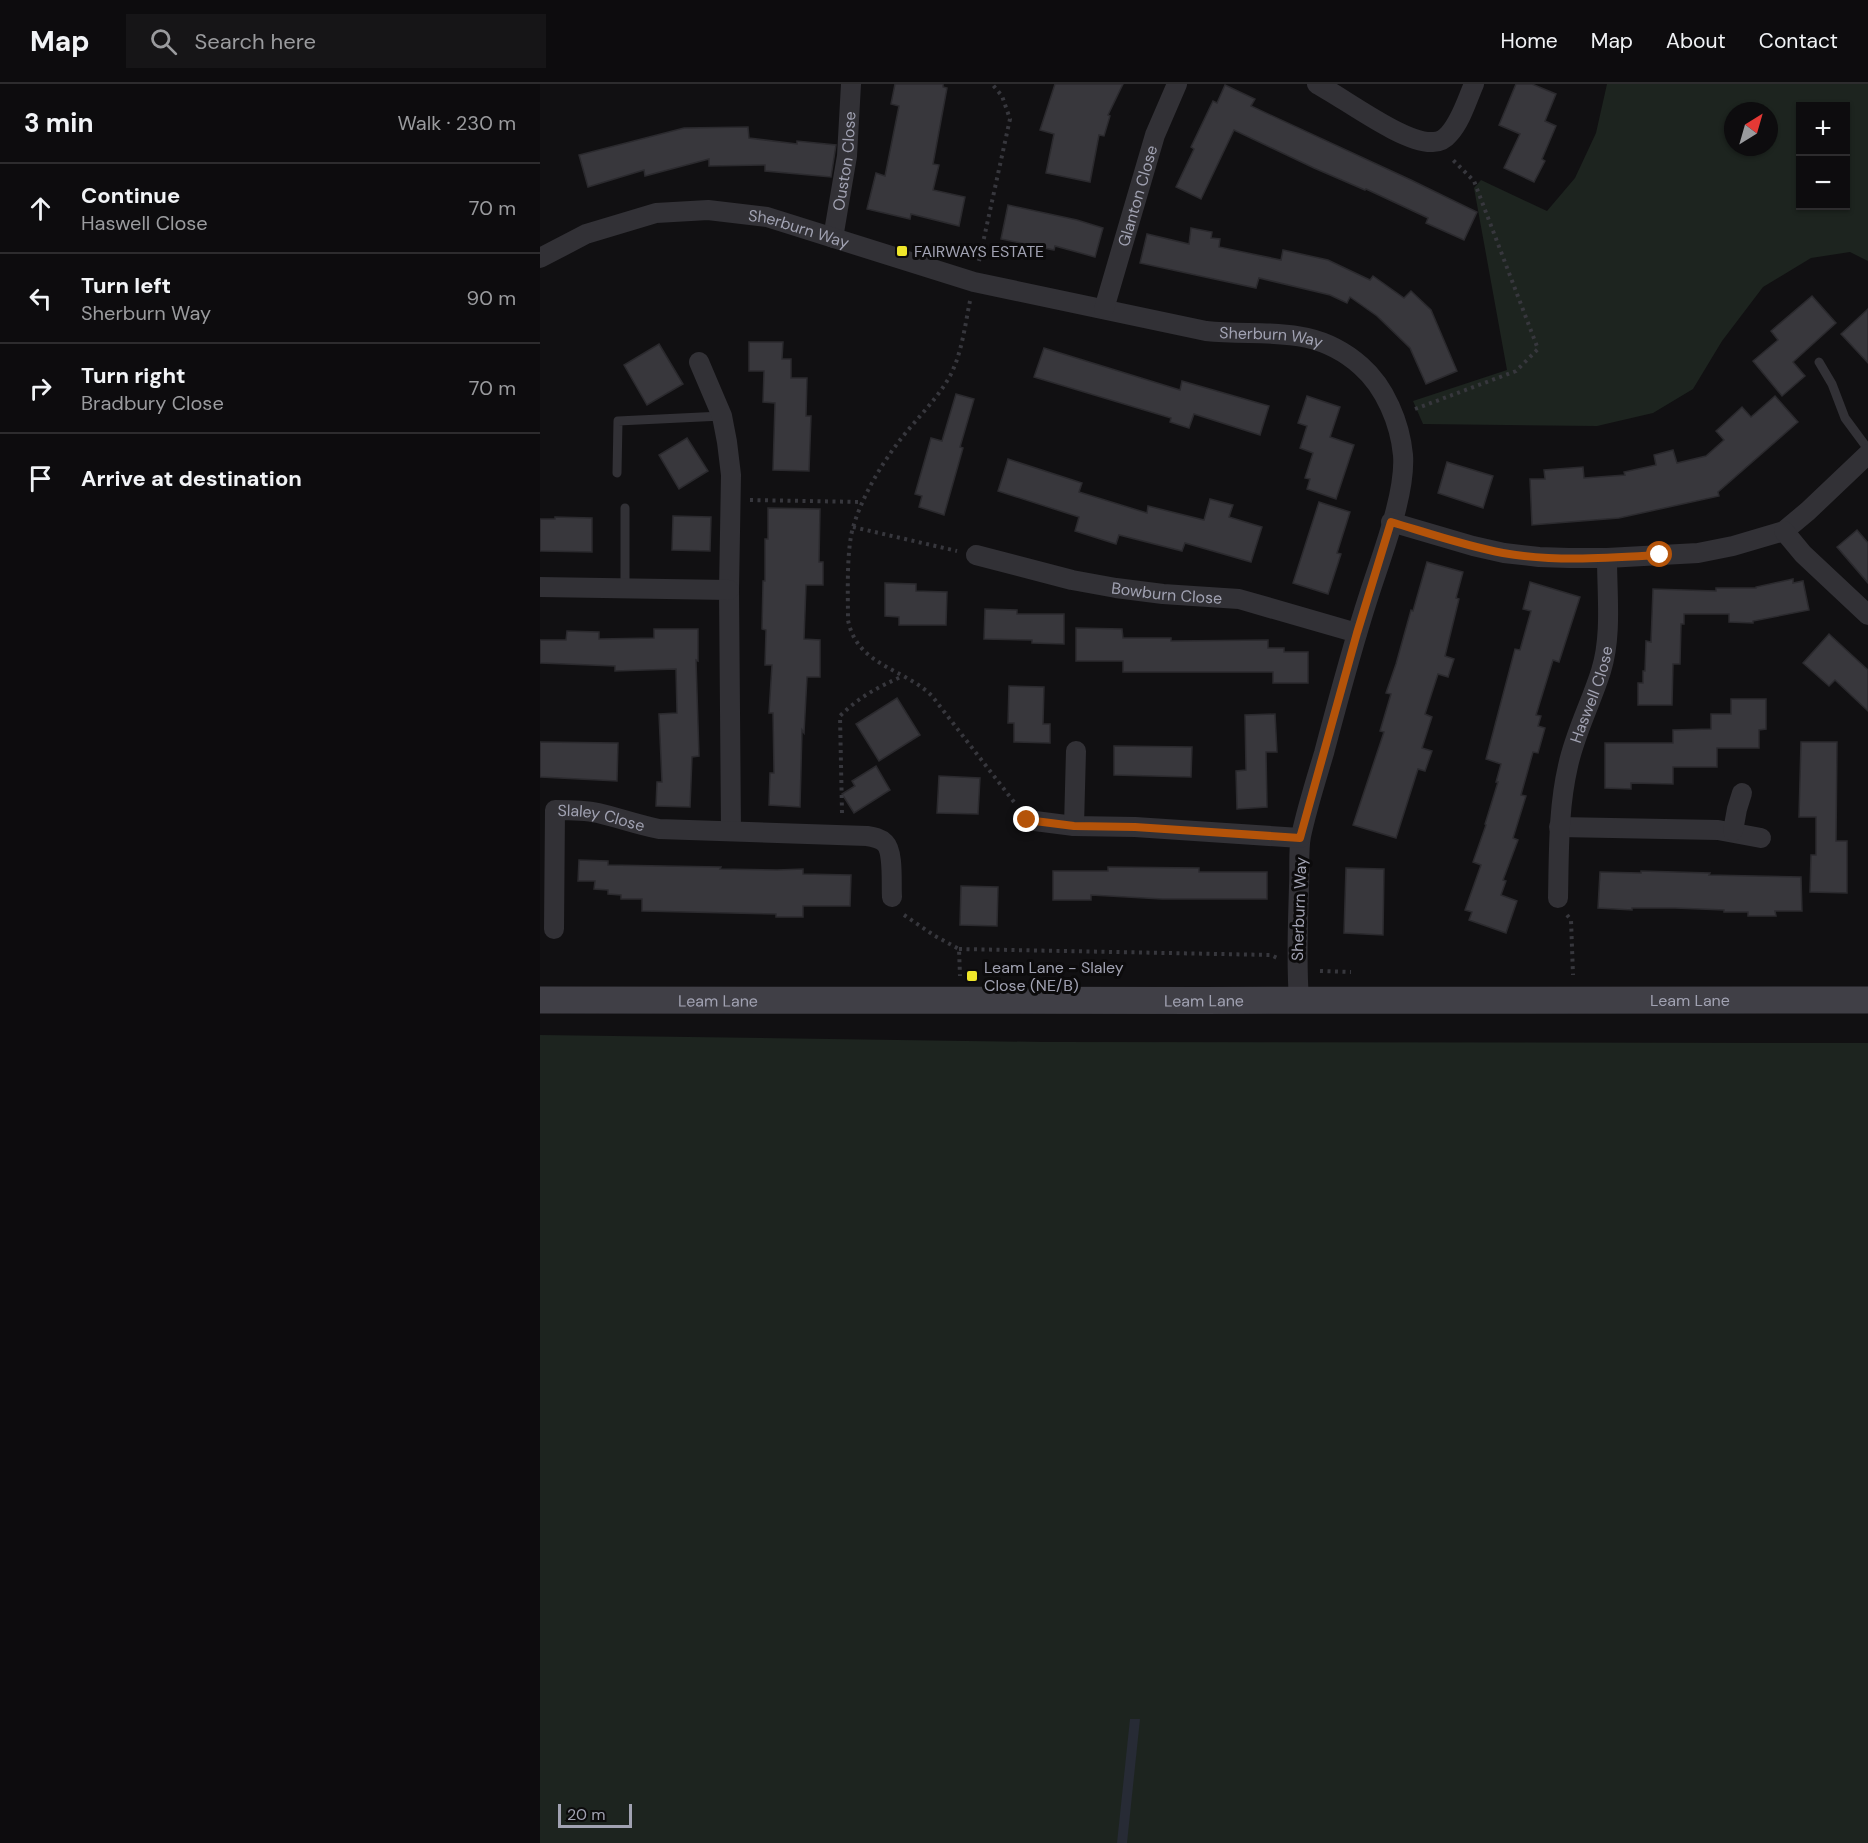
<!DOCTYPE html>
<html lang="en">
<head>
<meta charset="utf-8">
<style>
	:root { --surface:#0d0c0e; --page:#161517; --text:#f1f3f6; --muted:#9a9b9e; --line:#2d2c2e }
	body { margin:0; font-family:"DM Sans",sans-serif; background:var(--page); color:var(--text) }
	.controls { position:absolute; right:18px; top:18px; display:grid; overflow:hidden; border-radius:0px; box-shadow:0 2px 4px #0004 }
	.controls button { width:54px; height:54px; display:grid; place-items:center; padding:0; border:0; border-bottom:2px solid var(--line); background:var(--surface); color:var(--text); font:30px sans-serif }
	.compass { position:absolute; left:1184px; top:18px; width:54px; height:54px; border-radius:50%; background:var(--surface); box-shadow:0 2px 4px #0004; rotate:37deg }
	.scale { position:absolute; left:18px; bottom:15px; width:74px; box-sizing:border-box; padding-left:6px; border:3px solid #a1a2b2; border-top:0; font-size:16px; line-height:21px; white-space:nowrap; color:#a1a2b2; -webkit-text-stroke:4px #0c0b0c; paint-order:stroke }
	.stop { position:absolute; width:18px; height:18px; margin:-14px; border:4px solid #b45309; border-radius:50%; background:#fff }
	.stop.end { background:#b45309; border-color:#fff; box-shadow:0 2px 6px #0008 }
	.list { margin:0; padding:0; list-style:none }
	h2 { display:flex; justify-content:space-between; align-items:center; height:78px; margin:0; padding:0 24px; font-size:26px }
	h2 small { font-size:20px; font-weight:400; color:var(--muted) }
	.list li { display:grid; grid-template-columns:39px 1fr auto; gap:18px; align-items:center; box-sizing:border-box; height:90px; padding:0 24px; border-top:2px solid var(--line) }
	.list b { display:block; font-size:22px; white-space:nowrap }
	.list p { margin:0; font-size:20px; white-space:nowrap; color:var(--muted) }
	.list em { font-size:20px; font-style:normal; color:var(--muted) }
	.icon { flex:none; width:33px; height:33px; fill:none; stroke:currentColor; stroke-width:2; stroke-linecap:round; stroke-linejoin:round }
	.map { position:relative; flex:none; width:1328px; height:1759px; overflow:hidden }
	header { display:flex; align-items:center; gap:36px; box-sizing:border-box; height:84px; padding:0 30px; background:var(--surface); border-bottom:2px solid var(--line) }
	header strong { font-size:28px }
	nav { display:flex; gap:33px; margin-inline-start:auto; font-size:21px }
	.search { width:420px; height:54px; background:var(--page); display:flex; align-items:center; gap:15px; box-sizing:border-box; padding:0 21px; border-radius:0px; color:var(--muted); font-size:22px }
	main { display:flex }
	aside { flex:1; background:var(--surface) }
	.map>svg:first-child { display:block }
	.green { fill:#1d241f; fill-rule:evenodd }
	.water { fill:#272b35 }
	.building { fill:#38373c; stroke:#2b2a2e; stroke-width:1.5 }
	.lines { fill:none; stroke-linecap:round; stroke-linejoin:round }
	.path { stroke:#37373d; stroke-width:4; stroke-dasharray:3 4.5; stroke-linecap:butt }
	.service { stroke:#323136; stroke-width:9 }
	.minor { stroke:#323136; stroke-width:20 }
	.secondary { stroke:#403f46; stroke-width:27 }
	.route { stroke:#b45309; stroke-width:8 }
	.poi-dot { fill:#efe62a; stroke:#0c0b0c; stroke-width:2 }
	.labels { text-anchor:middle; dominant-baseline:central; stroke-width:6; stroke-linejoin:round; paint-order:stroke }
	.street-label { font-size:16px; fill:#a1a2b2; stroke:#0c0b0c }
	.poi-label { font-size:16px; fill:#a1a2b2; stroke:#0c0b0c; text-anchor:start }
</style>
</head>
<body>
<header>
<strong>Map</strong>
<div class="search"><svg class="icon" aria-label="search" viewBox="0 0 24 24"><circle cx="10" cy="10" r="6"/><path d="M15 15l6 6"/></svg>Search here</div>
<nav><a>Home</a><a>Map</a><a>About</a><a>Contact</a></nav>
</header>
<main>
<aside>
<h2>3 min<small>Walk · 230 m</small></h2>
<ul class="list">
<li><svg class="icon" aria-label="ahead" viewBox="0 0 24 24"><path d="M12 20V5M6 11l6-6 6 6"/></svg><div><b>Continue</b><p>Haswell Close</p></div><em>70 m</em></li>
<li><svg class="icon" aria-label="left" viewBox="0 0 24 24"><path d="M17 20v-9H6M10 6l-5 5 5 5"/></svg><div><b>Turn left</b><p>Sherburn Way</p></div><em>90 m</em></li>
<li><svg class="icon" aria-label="right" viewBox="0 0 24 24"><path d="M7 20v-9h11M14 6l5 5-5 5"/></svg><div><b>Turn right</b><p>Bradbury Close</p></div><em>70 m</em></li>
<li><svg class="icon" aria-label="arrive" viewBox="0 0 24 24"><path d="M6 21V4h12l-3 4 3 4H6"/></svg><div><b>Arrive at destination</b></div></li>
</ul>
</aside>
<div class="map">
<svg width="1328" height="1759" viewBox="0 0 1328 1759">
	<rect width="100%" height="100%" fill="#111012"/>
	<g class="green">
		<path d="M 1067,0 L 1328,0 L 1328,177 L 1310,168 L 1271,174 L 1223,203 L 1182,257 L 1153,305 L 1113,329 L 1057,342 L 883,340 L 873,317 L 967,286 L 934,104 L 941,96 L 1007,127 L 1035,94 L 1056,49 ZM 1260,22 L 1306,22 L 1306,122 L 1260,122 ZM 1193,27 L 1229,27 L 1229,63 L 1193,63 Z"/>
		<path d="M 0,951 L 504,958 L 1328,959 L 1328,1759 L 0,1759 Z"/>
	</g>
	<path class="water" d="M 590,1635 L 600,1635 L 587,1759 L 577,1759 Z"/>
	<g class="building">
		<path d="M 355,0 L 403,0 L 403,3 L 407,4 L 393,80 L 399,81 L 393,106 L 425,113 L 419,142 L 371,130 L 370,135 L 327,125 L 336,89 L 345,92 L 359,22 L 351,20 Z"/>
		<path d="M 515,0 L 583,0 L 568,31 L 570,32 L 564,52 L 559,51 L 550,98 L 506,89 L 514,50 L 500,46 Z"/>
		<path d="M 976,0 L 992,0 L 1016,10 L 1005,37 L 1016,42 L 1002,75 L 1005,77 L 994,98 L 964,84 L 980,50 L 959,41 Z"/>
		<path d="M 685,1 L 715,15 L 711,22 L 871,96 L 937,128 L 924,156 L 886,139 L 888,134 L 826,105 L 825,106 L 774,84 L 694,46 L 661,115 L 636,103 L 654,65 L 651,63 L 673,17 L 677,19 Z"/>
		<path d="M 208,43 L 209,54 L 257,60 L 257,57 L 296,61 L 291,93 L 225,87 L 225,81 L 169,82 L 169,75 L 105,92 L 104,86 L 48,103 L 39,71 L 144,44 Z"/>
		<path d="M 468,121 L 537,136 L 563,144 L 555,173 L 515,162 L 514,166 L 461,155 Z"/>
		<path d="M 651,144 L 672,148 L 671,154 L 680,155 L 679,163 L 741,176 L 743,166 L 788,176 L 830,196 L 833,192 L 864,214 L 871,207 L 891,226 L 917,287 L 886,300 L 870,264 L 837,232 L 810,213 L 807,219 L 790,211 L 719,194 L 716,204 L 600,179 L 607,150 L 649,160 Z"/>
		<path d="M 1272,212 L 1296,239 L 1253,278 L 1265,292 L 1242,312 L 1213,277 L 1238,256 L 1231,247 Z"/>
		<path d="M 1328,225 L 1328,279 L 1301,250 Z"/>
		<path d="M 209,258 L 243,258 L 242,275 L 251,275 L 251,294 L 267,294 L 266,332 L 271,332 L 269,387 L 233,386 L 235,319 L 223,318 L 224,287 L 209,287 Z"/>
		<path d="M 119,260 L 143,300 L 107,321 L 84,281 Z"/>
		<path d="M 504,264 L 640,306 L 642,297 L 729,322 L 720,351 L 654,330 L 649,344 L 630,338 L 631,334 L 494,293 Z"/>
		<path d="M 416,310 L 434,315 L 420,363 L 423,364 L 404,431 L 379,423 L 382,412 L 375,410 L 391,354 L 402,357 Z"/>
		<path d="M 767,312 L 800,323 L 790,353 L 814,361 L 796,415 L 767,405 L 770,395 L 765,394 L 773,369 L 760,364 L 767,342 L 758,339 Z"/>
		<path d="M 1235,312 L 1258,338 L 1178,408 L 1179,412 L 1079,434 L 992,441 L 990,395 L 1005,395 L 1004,386 L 1043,383 L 1044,394 L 1085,391 L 1084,388 L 1116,381 L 1114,371 L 1133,366 L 1137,379 L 1166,372 L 1184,356 L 1176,347 L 1202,323 L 1211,333 Z"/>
		<path d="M 147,354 L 168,387 L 139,405 L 119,371 Z"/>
		<path d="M 468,375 L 542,399 L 539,408 L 607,429 L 608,422 L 664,436 L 670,415 L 693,421 L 689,433 L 722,443 L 711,478 L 645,459 L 642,467 L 579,451 L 576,460 L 535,447 L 539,433 L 458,407 Z"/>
		<path d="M 907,378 L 953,392 L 943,424 L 898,409 Z"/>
		<path d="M 779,418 L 810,428 L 797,469 L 801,470 L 788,510 L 753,499 Z"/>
		<path d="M 228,424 L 280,425 L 279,478 L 283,478 L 283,501 L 266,501 L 264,555 L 280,556 L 280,593 L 267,593 L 264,649 L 262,646 L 260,723 L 229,721 L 230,689 L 234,689 L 233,629 L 229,629 L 232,581 L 225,581 L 226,546 L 222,545 L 223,497 L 225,497 L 225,455 L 228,455 Z"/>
		<path d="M 133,432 L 171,433 L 170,467 L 132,466 Z"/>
		<path d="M 15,433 L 52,434 L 52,468 L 0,467 L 0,435 L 15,435 Z"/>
		<path d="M 1317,446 L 1328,459 L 1328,499 L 1297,463 Z"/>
		<path d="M 887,478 L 923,488 L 916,514 L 919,515 L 905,572 L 914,575 L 908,593 L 898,590 L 885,630 L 892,633 L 882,664 L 892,667 L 885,687 L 878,685 L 856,754 L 813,741 L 844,648 L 840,647 L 851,610 L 846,609 L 856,580 L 871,526 L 873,527 Z"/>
		<path d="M 1253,495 L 1253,499 L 1263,497 L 1269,526 L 1213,537 L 1213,539 L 1189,538 L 1189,530 L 1144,530 L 1144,540 L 1141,540 L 1140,580 L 1133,580 L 1132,621 L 1098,621 L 1098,599 L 1103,599 L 1103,587 L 1105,587 L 1106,557 L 1111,558 L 1113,505 L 1176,507 L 1176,504 L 1216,504 L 1216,503 Z"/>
		<path d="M 990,498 L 1040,513 L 1019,578 L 1013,576 L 996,631 L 1001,632 L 998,642 L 1005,644 L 998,669 L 993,668 L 981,711 L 986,712 L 973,754 L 978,756 L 963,796 L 966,797 L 961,811 L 977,817 L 966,849 L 929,836 L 932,828 L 925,826 L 941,781 L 933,778 L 946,741 L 945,740 L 958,698 L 956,698 L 961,680 L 946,675 L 975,565 L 980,566 L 991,527 L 983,525 Z"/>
		<path d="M 345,499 L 376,500 L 376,507 L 407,508 L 406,541 L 359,541 L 359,533 L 345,532 Z"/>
		<path d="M 445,525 L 477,526 L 477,530 L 524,530 L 524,560 L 492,559 L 492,556 L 444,555 Z"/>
		<path d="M 536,544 L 582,545 L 583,554 L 631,554 L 631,557 L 728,556 L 728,564 L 744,564 L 744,568 L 768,568 L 768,599 L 733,599 L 733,588 L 583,588 L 583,577 L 536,577 Z"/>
		<path d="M 114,545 L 158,545 L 158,577 L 156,576 L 159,672 L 152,673 L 150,723 L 116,722 L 117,698 L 122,698 L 119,630 L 137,629 L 136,585 L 75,587 L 75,582 L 0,579 L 0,556 L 26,556 L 27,547 L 59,548 L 59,555 L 114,554 Z"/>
		<path d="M 1289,550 L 1328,586 L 1328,627 L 1295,596 L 1289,602 L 1263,579 Z"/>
		<path d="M 469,602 L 504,603 L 503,640 L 510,640 L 510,659 L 474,658 L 474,639 L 468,639 Z"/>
		<path d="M 357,614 L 380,651 L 339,677 L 316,640 Z"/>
		<path d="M 1191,615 L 1226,615 L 1226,645 L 1219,646 L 1219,664 L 1177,664 L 1177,683 L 1133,683 L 1133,700 L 1091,699 L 1091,705 L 1065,704 L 1065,659 L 1133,659 L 1133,646 L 1171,645 L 1171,630 L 1191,630 Z"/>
		<path d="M 735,630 L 737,668 L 726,668 L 727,723 L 697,725 L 696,687 L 706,686 L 705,631 Z"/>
		<path d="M 0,658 L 78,659 L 77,697 L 0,693 Z"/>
		<path d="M 1261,658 L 1297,658 L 1296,757 L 1307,757 L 1307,809 L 1270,808 L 1271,771 L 1276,771 L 1276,733 L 1259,733 Z"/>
		<path d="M 574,662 L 652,663 L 651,693 L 574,691 Z"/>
		<path d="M 336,682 L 350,706 L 314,729 L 302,710 L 315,702 L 312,697 Z"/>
		<path d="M 399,692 L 440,694 L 438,730 L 397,729 Z"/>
		<path d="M 39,776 L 68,777 L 68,781 L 181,783 L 180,785 L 237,786 L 263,785 L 263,790 L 311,791 L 310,822 L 263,822 L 263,833 L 236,833 L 236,830 L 102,827 L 102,815 L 81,815 L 81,811 L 68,810 L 68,806 L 54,805 L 55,797 L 38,797 Z"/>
		<path d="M 568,783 L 659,784 L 659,788 L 727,788 L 727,815 L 622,815 L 551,811 L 551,816 L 513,816 L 513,787 L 568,787 Z"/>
		<path d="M 806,784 L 844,785 L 843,851 L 804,849 Z"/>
		<path d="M 1101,787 L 1170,789 L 1169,791 L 1261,793 L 1262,827 L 1235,827 L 1236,832 L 1208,832 L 1208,828 L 1184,828 L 1184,826 L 1135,824 L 1092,824 L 1092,826 L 1058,824 L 1060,788 L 1101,789 Z"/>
		<path d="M 421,802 L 458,803 L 457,842 L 420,841 Z"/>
	</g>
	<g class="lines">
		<g class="path">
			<path d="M 439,177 L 470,35 L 462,12 L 452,0"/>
			<path d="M 430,217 C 425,241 422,269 410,292 C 396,317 374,337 357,360 C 339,384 323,412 314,440 C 306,464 308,510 308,536 C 317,582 364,584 392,612 L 474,718"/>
			<path d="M 875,325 L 976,287 L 998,265 L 934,97 L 911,74"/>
			<path d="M 210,416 L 322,418"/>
			<path d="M 313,443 L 417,467"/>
			<path d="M 302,729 L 300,632 C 319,613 338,603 363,592"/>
			<path d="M 364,831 L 395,852 L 419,865 L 420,892"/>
			<path d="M 1027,831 L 1031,836 L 1033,891"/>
			<path d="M 419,865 L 731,871 L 737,874"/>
			<path d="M 780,887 L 811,888"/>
		</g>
		<g class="service">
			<path d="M 1279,278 L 1292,300 L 1305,334 L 1328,365"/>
			<path d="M 77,389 L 78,337 L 182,332"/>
			<path d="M 85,505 L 85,424"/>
		</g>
		<g class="minor">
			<path d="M 777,0 C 804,14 864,60 893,58 C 899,58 905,55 909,50 C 921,37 927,16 934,0"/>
			<path id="s1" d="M 293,154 L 307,72 L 311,0"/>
			<path id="s2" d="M 0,174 L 46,150 L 116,129 L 168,126 L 227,133 L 434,198 L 666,247 C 723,253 773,239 821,282 C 845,303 860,339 863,371 C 866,410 841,473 829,511 C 812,563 798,616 784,669 C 776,696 767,724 761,752 C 758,768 760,786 759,802 C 758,840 756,878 759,915"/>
			<path id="s3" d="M 564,225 L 615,51 L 637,0"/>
			<path d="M 159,278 L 182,332 L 187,358 L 191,391 L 189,506 L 191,747"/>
			<path d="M 851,438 L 933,462 L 964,469 L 999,473 L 1029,474 L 1067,474 L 1158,469 L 1193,462 L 1244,447 L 1268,427 L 1328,370"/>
			<path d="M 1244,447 L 1263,470 L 1328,531"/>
			<path id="s4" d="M 436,471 L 532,496 L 576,504 L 623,510 L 699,515 L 817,549"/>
			<path d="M 0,503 L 189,506"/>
			<path d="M 487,736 L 534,742 L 595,743 L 760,754"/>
			<path d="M 534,742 L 536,667"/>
			<path d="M 1019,743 L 1178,746 L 1221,754"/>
			<path d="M 1193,747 L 1197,725 L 1202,709"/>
			<path id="s5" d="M 1018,814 C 1019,770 1018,725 1028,682 C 1035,649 1051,619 1061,587 C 1072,552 1067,511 1067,474"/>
			<path id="s6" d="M 14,845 L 15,726 C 29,726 44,726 58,729 C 79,734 98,741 119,745 L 327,752 C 334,753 340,754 345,759 C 354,768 351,800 352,813"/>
		</g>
		<path class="secondary" id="s7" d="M 0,916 C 443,918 885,915 1328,916"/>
	</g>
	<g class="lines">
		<path class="route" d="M 487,736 L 534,742 L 595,743 L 760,754 L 817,549 L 851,438 C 888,449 925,462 963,469 C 1014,478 1068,474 1120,471"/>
	</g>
	<g class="poi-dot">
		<rect x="356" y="161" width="12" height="12" rx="3"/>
		<rect x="426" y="886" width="12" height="12" rx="3"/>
	</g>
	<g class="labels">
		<g class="street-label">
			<text stroke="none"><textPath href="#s1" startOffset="78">Ouston Close</textPath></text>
			<text stroke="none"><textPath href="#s3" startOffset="118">Glanton Close</textPath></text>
			<text stroke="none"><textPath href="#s2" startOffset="270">Sherburn Way</textPath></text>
			<text stroke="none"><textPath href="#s2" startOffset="756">Sherburn Way</textPath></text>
			<text stroke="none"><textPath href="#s4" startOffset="195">Bowburn Close</textPath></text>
			<text stroke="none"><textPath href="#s5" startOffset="208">Haswell Close</textPath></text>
			<text stroke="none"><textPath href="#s6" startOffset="166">Slaley Close</textPath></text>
			<text transform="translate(759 825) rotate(-88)">Sherburn Way</text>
			<text stroke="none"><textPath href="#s7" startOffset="664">Leam Lane</textPath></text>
			<text stroke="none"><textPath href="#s7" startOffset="1150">Leam Lane</textPath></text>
			<text stroke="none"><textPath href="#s7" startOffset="178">Leam Lane</textPath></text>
		</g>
		<g class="poi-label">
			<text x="374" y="167">FAIRWAYS ESTATE</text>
			<text x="444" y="883">Leam Lane - Slaley<tspan x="444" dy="18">Close (NE/B)</tspan></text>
		</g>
	</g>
</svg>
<div class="controls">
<button>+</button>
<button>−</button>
</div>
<svg class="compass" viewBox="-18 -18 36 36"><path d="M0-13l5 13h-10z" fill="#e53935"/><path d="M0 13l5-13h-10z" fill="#9a9b9e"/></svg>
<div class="scale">20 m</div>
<div class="stop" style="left:1120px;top:471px"></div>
<div class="stop end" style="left:487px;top:736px"></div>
</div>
</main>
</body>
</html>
